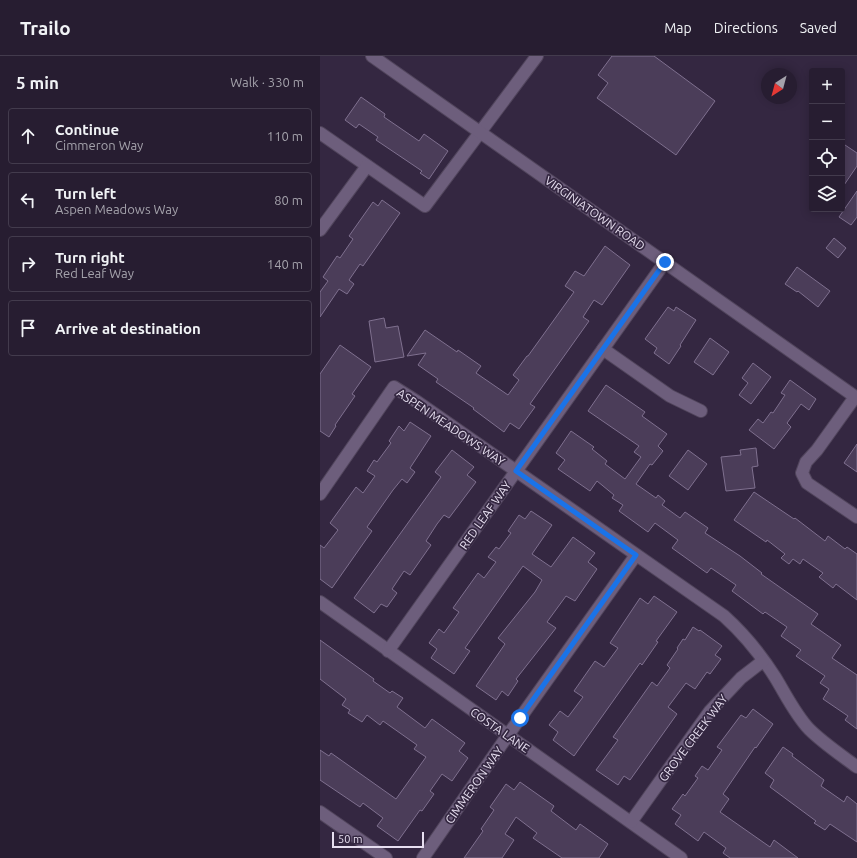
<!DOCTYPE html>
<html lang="en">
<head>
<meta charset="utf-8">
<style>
	:root { --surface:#271d31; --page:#332a3d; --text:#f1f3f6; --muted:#a4a2ab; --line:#433b4d }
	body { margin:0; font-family:Ubuntu,sans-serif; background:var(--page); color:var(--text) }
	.controls { position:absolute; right:12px; top:12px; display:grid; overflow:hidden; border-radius:4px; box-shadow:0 2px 10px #0003 }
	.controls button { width:36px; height:36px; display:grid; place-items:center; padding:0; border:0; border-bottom:1px solid var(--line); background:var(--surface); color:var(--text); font:20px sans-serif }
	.compass { position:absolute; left:441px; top:12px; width:36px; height:36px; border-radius:50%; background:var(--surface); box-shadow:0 2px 10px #0003; rotate:216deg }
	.scale { position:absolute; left:12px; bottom:10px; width:92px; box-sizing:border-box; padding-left:4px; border:2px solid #e7dff0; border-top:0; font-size:11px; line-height:14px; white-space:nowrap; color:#e7dff0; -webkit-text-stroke:3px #342741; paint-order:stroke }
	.stop { position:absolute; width:12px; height:12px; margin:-9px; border:3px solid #1a73e8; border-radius:50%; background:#fff }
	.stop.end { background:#1a73e8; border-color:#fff; box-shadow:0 1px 4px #0008 }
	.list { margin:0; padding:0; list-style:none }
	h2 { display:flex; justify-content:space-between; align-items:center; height:52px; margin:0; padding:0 16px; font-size:17px }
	h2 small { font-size:13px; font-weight:400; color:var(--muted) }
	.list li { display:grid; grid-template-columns:26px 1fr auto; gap:12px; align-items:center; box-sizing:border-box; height:56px; margin:0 8px 8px; padding:0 8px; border:1px solid var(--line); border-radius:4px }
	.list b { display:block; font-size:15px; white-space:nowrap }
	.list p { margin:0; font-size:13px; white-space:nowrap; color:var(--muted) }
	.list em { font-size:13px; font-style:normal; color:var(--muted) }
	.icon { flex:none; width:22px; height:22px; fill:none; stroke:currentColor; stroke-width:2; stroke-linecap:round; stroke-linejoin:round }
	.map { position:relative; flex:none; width:537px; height:802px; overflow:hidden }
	header { display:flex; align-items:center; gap:24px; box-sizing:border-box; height:56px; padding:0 20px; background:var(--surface); border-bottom:1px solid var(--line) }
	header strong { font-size:19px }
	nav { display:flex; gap:22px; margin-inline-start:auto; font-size:14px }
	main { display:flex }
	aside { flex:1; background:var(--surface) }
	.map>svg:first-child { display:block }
	.building { fill:#4b3d59; stroke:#7f708f }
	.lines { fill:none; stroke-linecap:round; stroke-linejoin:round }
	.street-casing { stroke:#51455c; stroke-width:14 }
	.secondary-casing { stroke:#51455c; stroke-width:14 }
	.street { stroke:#6d5e7c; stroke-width:12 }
	.secondary { stroke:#6d5e7c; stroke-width:12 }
	.route { stroke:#1a73e8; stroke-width:5 }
	.labels { text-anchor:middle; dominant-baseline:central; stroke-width:3.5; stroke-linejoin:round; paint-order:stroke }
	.street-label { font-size:12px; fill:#e7dff0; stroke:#342741 }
</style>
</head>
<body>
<header>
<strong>Trailo</strong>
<nav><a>Map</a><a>Directions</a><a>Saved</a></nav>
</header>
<main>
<aside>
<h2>5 min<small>Walk · 330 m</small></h2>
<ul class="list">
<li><svg class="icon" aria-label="ahead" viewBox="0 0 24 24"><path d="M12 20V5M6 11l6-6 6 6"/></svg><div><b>Continue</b><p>Cimmeron Way</p></div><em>110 m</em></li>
<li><svg class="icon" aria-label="left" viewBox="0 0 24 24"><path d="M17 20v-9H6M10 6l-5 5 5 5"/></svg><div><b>Turn left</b><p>Aspen Meadows Way</p></div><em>80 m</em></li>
<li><svg class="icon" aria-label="right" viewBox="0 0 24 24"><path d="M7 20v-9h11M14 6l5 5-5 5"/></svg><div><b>Turn right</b><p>Red Leaf Way</p></div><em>140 m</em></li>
<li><svg class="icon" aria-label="arrive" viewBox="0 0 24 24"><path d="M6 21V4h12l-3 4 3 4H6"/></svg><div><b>Arrive at destination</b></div></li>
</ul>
</aside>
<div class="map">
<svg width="537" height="802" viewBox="0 0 537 802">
	<rect width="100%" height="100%" fill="#342741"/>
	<g class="building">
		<path d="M 292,0 L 334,0 L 395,45 L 356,99 L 277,42 L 288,27 L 278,19 Z"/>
		<path d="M 41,41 L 65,58 L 64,61 L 99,85 L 104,78 L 128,95 L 109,123 L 100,117 L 102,115 L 56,84 L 58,81 L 39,68 L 36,72 L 25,64 Z"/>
		<path d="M 522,87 L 537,97 L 537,110 L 522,132 Z"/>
		<path d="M 537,135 L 537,161 L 531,169 L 519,161 Z"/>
		<path d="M 62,144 L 80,157 L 43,210 L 40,208 L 29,224 L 34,228 L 27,238 L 19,233 L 0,261 L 0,236 L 8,225 L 3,221 L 17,200 L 20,202 L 33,183 L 29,180 L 53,146 L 58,150 Z"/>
		<path d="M 514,182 L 526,192 L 518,202 L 506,192 Z"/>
		<path d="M 285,190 L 310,209 L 282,249 L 274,244 L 263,261 L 269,265 L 210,348 L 215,351 L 199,373 L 190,367 L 184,376 L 153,353 L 154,352 L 116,326 L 118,323 L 98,309 L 106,297 L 87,300 L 105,274 L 137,296 L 138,294 L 161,310 L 156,317 L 188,339 L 199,324 L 193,319 L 207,300 L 208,300 L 254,236 L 245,230 L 255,215 L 264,220 Z"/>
		<path d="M 477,211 L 510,235 L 498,251 L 478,235 L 477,236 L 465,228 Z"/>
		<path d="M 348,251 L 354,255 L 356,251 L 376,264 L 360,289 L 361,290 L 349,308 L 334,297 L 337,292 L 325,283 Z"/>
		<path d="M 64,262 L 66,272 L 78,270 L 84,301 L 55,306 L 49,265 Z"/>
		<path d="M 390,282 L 409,296 L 393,319 L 374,306 Z"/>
		<path d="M 20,289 L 51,311 L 32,338 L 35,340 L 15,369 L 16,370 L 9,381 L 0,375 L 0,318 Z"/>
		<path d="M 433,307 L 451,321 L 431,348 L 419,339 L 428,327 L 422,322 Z"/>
		<path d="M 470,324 L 496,343 L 489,354 L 481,348 L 467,367 L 471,371 L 454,393 L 429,374 L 438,363 L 443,367 L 451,356 L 453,357 L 465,339 L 461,337 Z"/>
		<path d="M 286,329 L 325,356 L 322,360 L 347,378 L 338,390 L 343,395 L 332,409 L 330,408 L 316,428 L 336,442 L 338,439 L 345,445 L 342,449 L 360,462 L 365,456 L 388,472 L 385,477 L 420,500 L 442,517 L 441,518 L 498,558 L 491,568 L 521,589 L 512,602 L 537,619 L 537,673 L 525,664 L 528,660 L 503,643 L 509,633 L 500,627 L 505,620 L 476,600 L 481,594 L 461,580 L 467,571 L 445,556 L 443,558 L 412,535 L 416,529 L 391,512 L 387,517 L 352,492 L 358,484 L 335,467 L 328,476 L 299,455 L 303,449 L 292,442 L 294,439 L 277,425 L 270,435 L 238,413 L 245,404 L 236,397 L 251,375 L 274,391 L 272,393 L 287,405 L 285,408 L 305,423 L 321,401 L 314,396 L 319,390 L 268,355 Z"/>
		<path d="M 90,366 L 111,380 L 90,412 L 95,416 L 87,427 L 82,423 L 73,434 L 47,471 L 52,475 L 12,532 L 0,523 L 0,489 L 4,492 L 18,474 L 10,467 L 36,431 L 43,437 L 55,420 L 47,415 L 54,404 L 57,406 L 71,387 L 69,385 L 79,370 L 84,375 Z"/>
		<path d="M 537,388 L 537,416 L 524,407 Z"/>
		<path d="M 436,392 L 438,410 L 432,411 L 435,432 L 406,435 L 401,401 L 421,399 L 420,394 Z"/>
		<path d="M 132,394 L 154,411 L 147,419 L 156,426 L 129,462 L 124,459 L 117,468 L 106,485 L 111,489 L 90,519 L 84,515 L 72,533 L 77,537 L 67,551 L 61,548 L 54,557 L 34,542 L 121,421 L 115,416 Z"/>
		<path d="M 368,394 L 387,408 L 368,434 L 349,420 Z"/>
		<path d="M 434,436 L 474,463 L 475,462 L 505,485 L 508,480 L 525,493 L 527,491 L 537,498 L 537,544 L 516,528 L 513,532 L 499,521 L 503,517 L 483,503 L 480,508 L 473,503 L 469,508 L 461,502 L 465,498 L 447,484 L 446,486 L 414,464 Z"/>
		<path d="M 211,455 L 232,469 L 212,498 L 231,511 L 253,481 L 275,497 L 268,506 L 277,513 L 255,545 L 246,540 L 227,566 L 236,572 L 196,623 L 198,625 L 188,640 L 182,635 L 176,644 L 156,630 L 185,588 L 178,582 L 215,536 L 222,524 L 203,510 L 145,592 L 150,595 L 134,618 L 111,602 L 117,593 L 109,587 L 119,573 L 124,577 L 139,556 L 133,552 L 158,517 L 164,522 L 176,506 L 168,501 L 176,491 L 179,493 L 191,477 L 188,475 L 199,459 L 205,463 Z"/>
		<path d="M 334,540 L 357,556 L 336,585 L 338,586 L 322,609 L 320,607 L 254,700 L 233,684 L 238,676 L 229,669 L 240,655 L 248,661 L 263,641 L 254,635 L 275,605 L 284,611 L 298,592 L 290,587 L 320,542 L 328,548 Z"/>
		<path d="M 373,571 L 379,575 L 380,574 L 402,590 L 395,599 L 401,603 L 390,618 L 387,616 L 375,633 L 366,627 L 348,651 L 357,658 L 310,724 L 304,720 L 298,729 L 276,714 L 298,684 L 293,681 L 332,626 L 337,630 L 350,612 L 347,609 L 358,593 L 357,592 L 363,583 L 365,584 Z"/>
		<path d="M 0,584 L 54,623 L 53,625 L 70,637 L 72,635 L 83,642 L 77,651 L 105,672 L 112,663 L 145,687 L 139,695 L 148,702 L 132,725 L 122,718 L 110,735 L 114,738 L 102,755 L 100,754 L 78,785 L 57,770 L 63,762 L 43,747 L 40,751 L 0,724 L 0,694 L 9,700 L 11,697 L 76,743 L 106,701 L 94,693 L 97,689 L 63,665 L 60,669 L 47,659 L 42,666 L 28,657 L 30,654 L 22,649 L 26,643 L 0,623 Z"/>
		<path d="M 433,653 L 453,668 L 436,692 L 435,691 L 403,738 L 409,743 L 400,756 L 450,791 L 454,784 L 478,802 L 410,802 L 403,797 L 406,792 L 384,776 L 378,785 L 355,768 L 361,759 L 352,753 L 363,738 L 365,740 L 378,722 L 375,720 L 382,710 L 388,714 L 402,694 L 397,691 L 421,659 L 426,662 Z"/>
		<path d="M 463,691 L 473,698 L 472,700 L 504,724 L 501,730 L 524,746 L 527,740 L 537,748 L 537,786 L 510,768 L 505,774 L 494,767 L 496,765 L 450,731 L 454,724 L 445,717 Z"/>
		<path d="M 200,726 L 234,750 L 231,755 L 256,774 L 260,768 L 288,788 L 279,802 L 242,802 L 213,782 L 217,777 L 196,761 L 185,778 L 194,784 L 182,802 L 144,802 L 163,775 L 161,773 L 174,754 L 170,751 L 186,728 L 194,734 Z"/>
	</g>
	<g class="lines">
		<defs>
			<g id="street">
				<path d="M 0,77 L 105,150 L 217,0"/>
				<path d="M 0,174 L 47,110"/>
				<path d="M 283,293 L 350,340 L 381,355"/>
				<path d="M 535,341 L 497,394 L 486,406 L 482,417 L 487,427 L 537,461"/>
				<path d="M 0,438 L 74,331 L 96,345 L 404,560 C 424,578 441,599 455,621 C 466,639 475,658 489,673 C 503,687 521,699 537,711"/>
				<path d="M 0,546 L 361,802"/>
				<path d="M 68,595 L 345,206"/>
				<path d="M 0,756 L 66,802"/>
				<path d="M 311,766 L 390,655 L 421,622 L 443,605"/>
				<path d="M 103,802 L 188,679 L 316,499"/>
			</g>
			<path id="secondary" d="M 52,0 C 214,114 375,228 537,342"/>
		</defs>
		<use href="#street" class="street-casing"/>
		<use href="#secondary" class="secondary-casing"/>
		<use href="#street" class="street"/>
		<use href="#secondary" class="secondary"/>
	</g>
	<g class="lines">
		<path class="route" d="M 200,662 L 316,499 L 196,415 L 345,206"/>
	</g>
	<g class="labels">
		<g class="street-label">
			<text transform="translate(275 157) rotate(35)">VIRGINIATOWN ROAD</text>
			<text transform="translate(131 371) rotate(34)">ASPEN MEADOWS WAY</text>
			<text transform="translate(165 459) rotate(-55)">RED LEAF WAY</text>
			<text transform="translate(180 674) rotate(35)">COSTA LANE</text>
			<text transform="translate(373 682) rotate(-53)">GROVE CREEK WAY</text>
			<text transform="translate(154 729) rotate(-55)">CIMMERON WAY</text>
		</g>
	</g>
</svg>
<div class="controls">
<button>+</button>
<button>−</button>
<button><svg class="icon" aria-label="locate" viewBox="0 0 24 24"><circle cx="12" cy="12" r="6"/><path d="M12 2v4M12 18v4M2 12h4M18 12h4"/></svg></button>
<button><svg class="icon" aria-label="layers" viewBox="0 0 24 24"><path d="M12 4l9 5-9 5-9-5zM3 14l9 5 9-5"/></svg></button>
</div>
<svg class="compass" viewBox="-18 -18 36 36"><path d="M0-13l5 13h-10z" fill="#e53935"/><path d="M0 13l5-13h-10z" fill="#a4a2ab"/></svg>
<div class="scale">50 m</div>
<div class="stop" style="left:200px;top:662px"></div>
<div class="stop end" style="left:345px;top:206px"></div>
</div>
</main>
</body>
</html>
